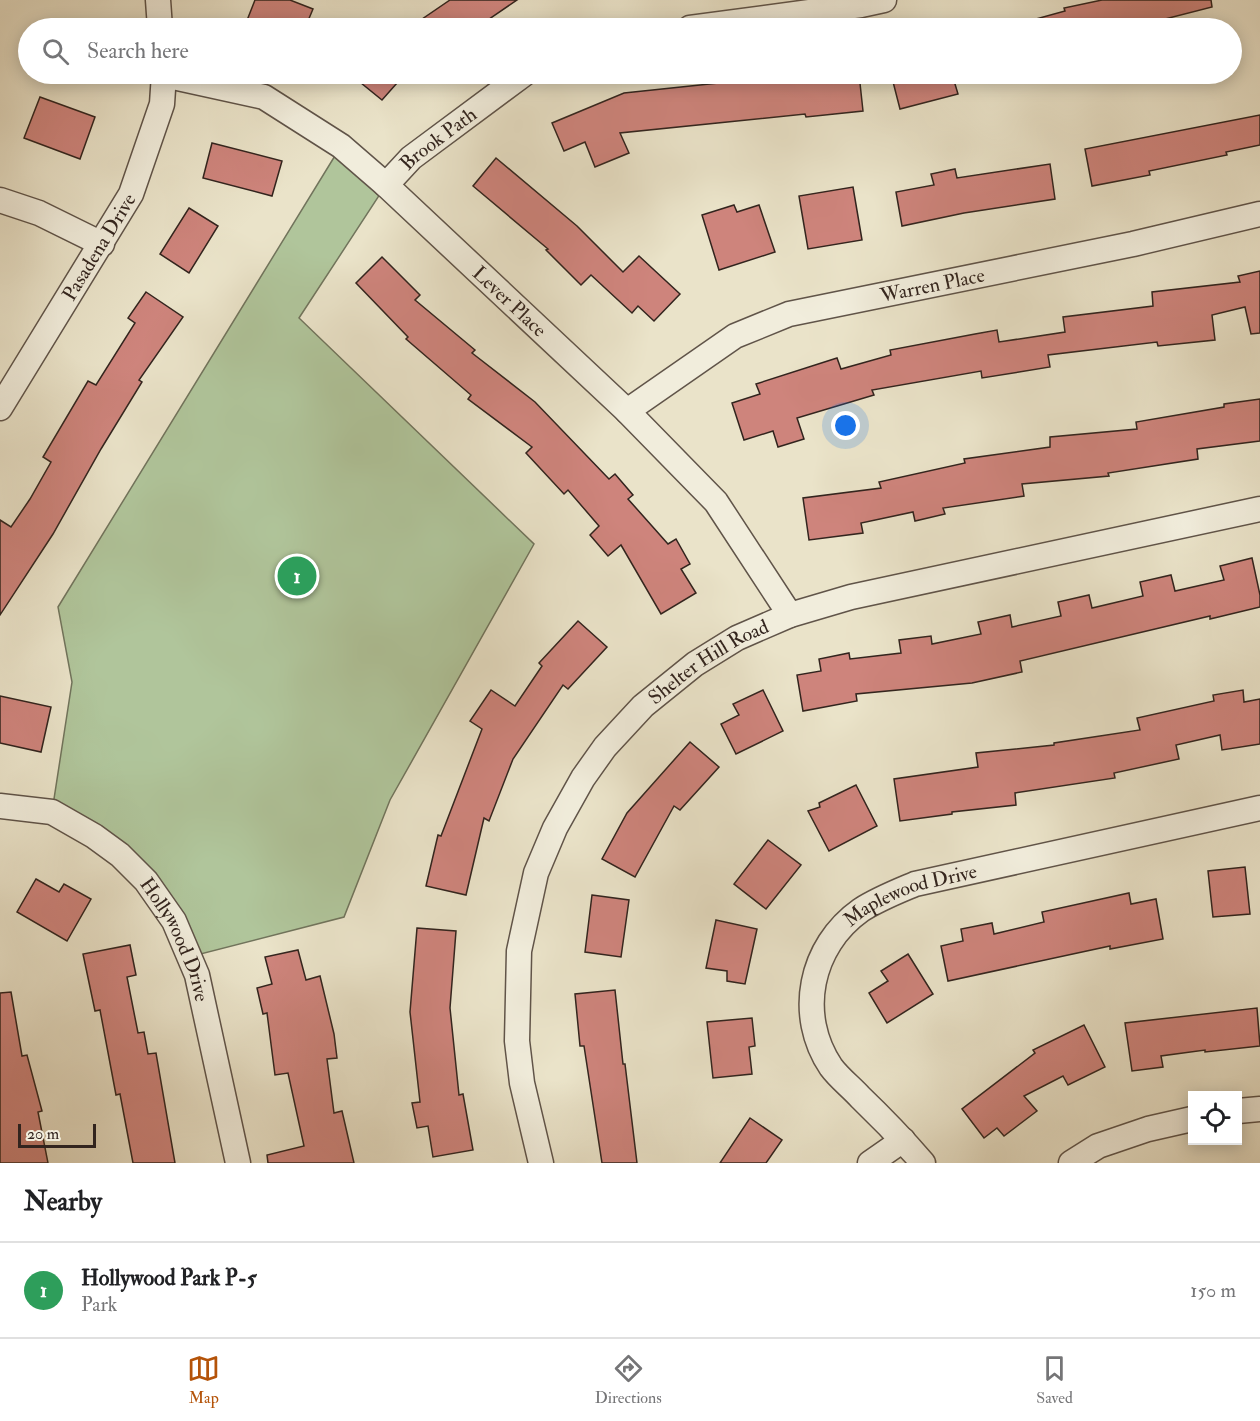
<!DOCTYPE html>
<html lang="en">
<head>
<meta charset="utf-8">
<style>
	:root { --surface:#fff; --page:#f2f2f2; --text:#202124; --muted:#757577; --line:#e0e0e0; --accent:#b45309 }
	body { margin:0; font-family:"IM FELL Double Pica",serif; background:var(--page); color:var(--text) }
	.controls { position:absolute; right:18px; bottom:18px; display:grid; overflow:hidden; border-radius:0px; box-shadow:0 3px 15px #0003 }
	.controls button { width:54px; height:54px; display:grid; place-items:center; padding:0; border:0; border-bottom:2px solid var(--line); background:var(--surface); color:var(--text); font:30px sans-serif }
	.scale { position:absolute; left:18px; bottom:15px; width:78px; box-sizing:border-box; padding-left:6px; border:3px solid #32241e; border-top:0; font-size:16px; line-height:21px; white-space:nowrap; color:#32241e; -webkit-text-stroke:4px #f1eddc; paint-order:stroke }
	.you { position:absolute; left:846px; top:426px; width:21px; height:21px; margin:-15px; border:4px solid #fff; border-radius:50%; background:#1a73e8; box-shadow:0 0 0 9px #1a73e833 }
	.badge { display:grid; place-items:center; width:39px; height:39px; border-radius:50%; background:var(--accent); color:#fff; font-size:20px; font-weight:700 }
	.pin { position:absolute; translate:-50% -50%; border:3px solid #fff; box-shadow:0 2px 6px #0006 }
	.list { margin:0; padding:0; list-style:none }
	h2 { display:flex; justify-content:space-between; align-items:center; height:78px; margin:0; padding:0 24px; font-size:26px }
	h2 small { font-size:20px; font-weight:400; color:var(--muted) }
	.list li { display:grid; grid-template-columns:39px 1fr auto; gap:18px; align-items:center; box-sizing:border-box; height:96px; padding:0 24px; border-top:2px solid var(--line) }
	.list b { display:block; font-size:22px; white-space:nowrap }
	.list p { margin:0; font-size:20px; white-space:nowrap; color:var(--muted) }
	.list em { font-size:20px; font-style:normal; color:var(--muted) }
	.icon { flex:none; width:33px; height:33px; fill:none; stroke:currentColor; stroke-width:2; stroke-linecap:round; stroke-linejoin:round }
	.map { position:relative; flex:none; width:1260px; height:1163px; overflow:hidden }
	.search { position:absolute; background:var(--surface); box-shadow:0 3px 15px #0003; left:18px; right:18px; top:18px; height:66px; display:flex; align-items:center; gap:15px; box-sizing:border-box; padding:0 21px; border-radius:33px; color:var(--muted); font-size:22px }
	.sheet { height:174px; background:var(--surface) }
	nav { display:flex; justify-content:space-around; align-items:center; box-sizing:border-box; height:84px; border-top:2px solid var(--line); background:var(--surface); font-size:16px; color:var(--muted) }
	nav a { display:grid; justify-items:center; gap:3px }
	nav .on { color:var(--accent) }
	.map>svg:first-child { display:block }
	.green { fill:#b0c59b; stroke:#71745c; stroke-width:1.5 }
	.building { fill:#ce847c; stroke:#32241e; stroke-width:1.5 }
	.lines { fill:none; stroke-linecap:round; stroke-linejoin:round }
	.minor-casing { stroke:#605449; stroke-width:27 }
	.minor { stroke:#f1eddc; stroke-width:24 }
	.labels { text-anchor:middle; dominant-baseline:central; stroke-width:6; stroke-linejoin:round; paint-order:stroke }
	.street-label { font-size:20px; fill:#32241e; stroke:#f1eddc }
</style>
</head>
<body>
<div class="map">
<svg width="1260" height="1163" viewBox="0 0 1260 1163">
	<rect width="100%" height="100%" fill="#eae3c9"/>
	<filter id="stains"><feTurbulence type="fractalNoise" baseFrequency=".00333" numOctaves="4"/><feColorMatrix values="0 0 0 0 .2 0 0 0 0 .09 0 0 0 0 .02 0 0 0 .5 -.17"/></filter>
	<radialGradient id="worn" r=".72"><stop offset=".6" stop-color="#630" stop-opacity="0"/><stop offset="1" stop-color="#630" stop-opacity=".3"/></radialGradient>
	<path class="green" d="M 341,146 L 386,185 L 299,318 L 534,544 L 390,800 L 344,917 L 189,957 L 133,868 L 52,812 L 72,682 L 58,607 Z"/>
	<g class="building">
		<path d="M 255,0 L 290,0 L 313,9 L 305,28 L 244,28 Z"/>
		<path d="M 450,0 L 517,0 L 476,28 L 409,28 Z"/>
		<path d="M 1102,0 L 1211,0 L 1212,7 L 1130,28 L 1026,28 L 1025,22 L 1065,11 L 1064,8 Z"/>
		<path d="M 350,74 L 405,74 L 382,100 Z"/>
		<path d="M 805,74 L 859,74 L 863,111 L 806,117 L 805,114 L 620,133 L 629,153 L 595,167 L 585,142 L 564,151 L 552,123 L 624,93 Z"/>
		<path d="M 891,74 L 952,74 L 958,94 L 900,109 Z"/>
		<path d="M 40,97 L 95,117 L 80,159 L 24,138 Z"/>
		<path d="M 1260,115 L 1260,145 L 1226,152 L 1227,155 L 1149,171 L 1150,175 L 1092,186 L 1085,149 Z"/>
		<path d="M 212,143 L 282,161 L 272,196 L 203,178 Z"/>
		<path d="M 496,158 L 577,226 L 623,272 L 639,256 L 680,294 L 654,321 L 638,306 L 632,313 L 591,275 L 581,285 L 546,250 L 548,249 L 473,186 Z"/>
		<path d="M 1050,164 L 1055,199 L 964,213 L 902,226 L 896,192 L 934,185 L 931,174 L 955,169 L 957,178 Z"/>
		<path d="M 853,187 L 862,240 L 808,249 L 799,196 Z"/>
		<path d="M 734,205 L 737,212 L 759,205 L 775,252 L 719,270 L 702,215 Z"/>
		<path d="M 189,208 L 218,226 L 189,273 L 160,254 Z"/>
		<path d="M 382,257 L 420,295 L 415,300 L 475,350 L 472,353 L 535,402 L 609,479 L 615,474 L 633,495 L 628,499 L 668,544 L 676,539 L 690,564 L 681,569 L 696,593 L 661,614 L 621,545 L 608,556 L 590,535 L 599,526 L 568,490 L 564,494 L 526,453 L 532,447 L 468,399 L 471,395 L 406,339 L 408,337 L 356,283 Z"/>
		<path d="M 1260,271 L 1260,333 L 1251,334 L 1245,307 L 1212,315 L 1215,340 L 1158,346 L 1157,342 L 1048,355 L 1050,367 L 982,378 L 981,371 L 872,390 L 874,395 L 797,418 L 804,439 L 778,447 L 773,431 L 744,440 L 732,403 L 760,394 L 756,384 L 837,358 L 841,369 L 891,355 L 890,350 L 975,334 L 997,330 L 999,342 L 1065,332 L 1063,317 L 1153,306 L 1152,292 L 1240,282 L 1238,276 Z"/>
		<path d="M 146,292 L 183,317 L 139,380 L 142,382 L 101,449 L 53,534 L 0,615 L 0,520 L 11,527 L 30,499 L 51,462 L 43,457 L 88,381 L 96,385 L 135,323 L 128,318 Z"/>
		<path d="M 1260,399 L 1260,441 L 1197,449 L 1198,459 L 1108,473 L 1109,476 L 1022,484 L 1024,496 L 943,508 L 945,514 L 915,521 L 913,512 L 861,523 L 863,533 L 809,540 L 803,498 L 881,488 L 879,482 L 965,463 L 964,459 L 1050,447 L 1050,437 L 1137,429 L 1136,422 L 1224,407 L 1224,404 Z"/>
		<path d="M 1252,558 L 1260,595 L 1260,607 L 1210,619 L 1210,616 L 1020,661 L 1022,672 L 972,683 L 856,694 L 857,701 L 803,711 L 797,675 L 821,671 L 819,659 L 849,653 L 850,659 L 901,653 L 899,640 L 931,636 L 932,644 L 981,634 L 978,622 L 1010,615 L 1012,627 L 1061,616 L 1058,602 L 1089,595 L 1092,608 L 1143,596 L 1140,582 L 1171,575 L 1175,591 L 1224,580 L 1220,566 Z"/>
		<path d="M 578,621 L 607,647 L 568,689 L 563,685 L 513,759 L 489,821 L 484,818 L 466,895 L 426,886 L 438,835 L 441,836 L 482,729 L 470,721 L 491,690 L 515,706 L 542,666 L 539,663 Z"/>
		<path d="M 763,690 L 783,731 L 736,754 L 721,724 L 739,715 L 733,704 Z"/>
		<path d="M 1243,690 L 1244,702 L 1260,699 L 1260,744 L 1222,750 L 1220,735 L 1176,745 L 1179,759 L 1114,773 L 1115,778 L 1015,793 L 1016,805 L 952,812 L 952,814 L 900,821 L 894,779 L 978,767 L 976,753 L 1054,745 L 1054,743 L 1140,730 L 1137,718 L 1214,701 L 1213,695 Z"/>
		<path d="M 0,696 L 51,707 L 41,752 L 0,743 Z"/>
		<path d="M 690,742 L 719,767 L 680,810 L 674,806 L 635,877 L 602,859 L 627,813 Z"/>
		<path d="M 856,785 L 877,826 L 829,851 L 808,811 L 820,807 L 819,803 Z"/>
		<path d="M 768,840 L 801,865 L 766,909 L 734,884 Z"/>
		<path d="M 1245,867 L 1250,914 L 1213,917 L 1208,871 Z"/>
		<path d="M 36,879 L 59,892 L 64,884 L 91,899 L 67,941 L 17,912 Z"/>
		<path d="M 1129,893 L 1131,904 L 1156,899 L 1163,939 L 1110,949 L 1110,946 L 948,981 L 941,946 L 963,941 L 961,929 L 992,923 L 994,934 L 1044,922 L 1042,912 Z"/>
		<path d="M 592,895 L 629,900 L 621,957 L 585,952 Z"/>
		<path d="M 716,920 L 757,929 L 745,984 L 727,981 L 727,971 L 706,968 Z"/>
		<path d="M 417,928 L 456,931 L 450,1008 L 459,1095 L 463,1094 L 473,1150 L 433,1157 L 428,1126 L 417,1128 L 412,1103 L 420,1102 L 410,1012 Z"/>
		<path d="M 130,945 L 136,975 L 127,977 L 138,1033 L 144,1032 L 148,1054 L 156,1053 L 175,1163 L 133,1163 L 120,1094 L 116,1095 L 100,1010 L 95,1011 L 83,954 Z"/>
		<path d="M 298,950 L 306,980 L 320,976 L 334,1034 L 337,1058 L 327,1059 L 334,1113 L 342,1111 L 354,1163 L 268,1163 L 267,1155 L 304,1146 L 288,1073 L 275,1075 L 267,1013 L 263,1014 L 257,988 L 272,984 L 265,957 Z"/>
		<path d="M 908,954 L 933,994 L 887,1023 L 869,993 L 888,981 L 881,971 Z"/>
		<path d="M 615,990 L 623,1064 L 625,1064 L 637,1163 L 602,1163 L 584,1046 L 580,1046 L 575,994 Z"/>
		<path d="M 11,992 L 22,1056 L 27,1055 L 42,1111 L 38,1112 L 48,1163 L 0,1163 L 0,993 Z"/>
		<path d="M 1257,1008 L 1260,1046 L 1205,1052 L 1205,1050 L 1161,1056 L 1163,1067 L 1132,1071 L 1125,1023 Z"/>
		<path d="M 752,1018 L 755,1046 L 749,1047 L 752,1074 L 713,1078 L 707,1022 Z"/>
		<path d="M 1084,1025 L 1105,1067 L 1068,1085 L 1063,1076 L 1024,1096 L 1037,1111 L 1004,1136 L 997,1128 L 984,1138 L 962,1109 L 1035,1053 L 1033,1050 Z"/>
		<path d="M 750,1118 L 782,1140 L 766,1163 L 720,1163 Z"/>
	</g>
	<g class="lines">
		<defs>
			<g id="minor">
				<path d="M 158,0 L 160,28"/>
				<path d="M 690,28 L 861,5 L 884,0"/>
				<path id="s1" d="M 164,75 L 264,97 L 341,146 L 386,185 L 627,411 L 716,502 L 790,615"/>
				<path id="s2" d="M 386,185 L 411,158 L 524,74"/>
				<path d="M 0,200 L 39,213 L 102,244"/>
				<path id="s3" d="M 0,408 L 131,194 L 162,104 L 164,74"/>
				<path id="s4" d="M 627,411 L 735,336 L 789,314 L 1133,244 L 1260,214"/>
				<path id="s5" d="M 0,806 L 52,812 L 94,836 L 120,855 L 146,881 L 174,921 L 197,975 L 238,1163"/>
				<path d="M 1238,1111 L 1260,1109"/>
				<path id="s6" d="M 541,1163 L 522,1083 L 517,1041 L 519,951 L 536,873 L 555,828 L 583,778 L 605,747 L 643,706 L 695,664 L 737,638 L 790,615 L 851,597 L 1260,509"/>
				<path d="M 870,1163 L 903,1140"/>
				<path id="s7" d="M 923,1163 C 903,1140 882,1118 860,1097 C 851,1087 839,1078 831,1067 C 796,1015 810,946 861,910 C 878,899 896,892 915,884 L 1260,808"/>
				<path d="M 1071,1163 L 1098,1146 L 1148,1129 L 1192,1119"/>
			</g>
		</defs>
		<use href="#minor" class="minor-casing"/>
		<use href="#minor" class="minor"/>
	</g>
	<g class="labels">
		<g class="street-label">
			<text stroke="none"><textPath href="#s2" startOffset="70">Brook Path</textPath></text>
			<text stroke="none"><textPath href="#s3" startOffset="189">Pasadena Drive</textPath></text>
			<text stroke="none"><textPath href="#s4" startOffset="336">Warren Place</textPath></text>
			<text stroke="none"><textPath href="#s1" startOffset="423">Lever Place</textPath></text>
			<text stroke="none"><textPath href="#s6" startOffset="574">Shelter Hill Road</textPath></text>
			<text stroke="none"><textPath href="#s7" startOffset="362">Maplewood Drive</textPath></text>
			<text stroke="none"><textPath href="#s5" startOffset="236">Hollywood Drive</textPath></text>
		</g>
	</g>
	<rect width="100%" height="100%" filter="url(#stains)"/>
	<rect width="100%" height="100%" fill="url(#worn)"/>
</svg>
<div class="controls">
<button><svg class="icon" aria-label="locate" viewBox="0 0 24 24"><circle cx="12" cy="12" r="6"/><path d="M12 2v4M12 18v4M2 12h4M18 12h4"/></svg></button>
</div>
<div class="scale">20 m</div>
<div class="you"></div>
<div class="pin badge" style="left:297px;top:576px;background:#2e9e5b">1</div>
<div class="search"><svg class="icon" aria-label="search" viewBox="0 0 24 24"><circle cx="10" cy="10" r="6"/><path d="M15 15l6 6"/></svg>Search here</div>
</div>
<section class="sheet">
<h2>Nearby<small></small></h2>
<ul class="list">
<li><span class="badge" style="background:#2e9e5b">1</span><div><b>Hollywood Park P-5</b><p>Park</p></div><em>150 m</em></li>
</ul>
</section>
<nav>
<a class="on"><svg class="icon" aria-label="map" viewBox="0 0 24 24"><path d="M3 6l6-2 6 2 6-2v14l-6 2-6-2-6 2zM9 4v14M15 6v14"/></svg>Map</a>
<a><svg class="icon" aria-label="directions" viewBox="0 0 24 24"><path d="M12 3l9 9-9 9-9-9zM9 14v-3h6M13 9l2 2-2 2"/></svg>Directions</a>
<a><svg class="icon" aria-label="saved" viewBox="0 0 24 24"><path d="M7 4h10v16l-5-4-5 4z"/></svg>Saved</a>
</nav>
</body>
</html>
